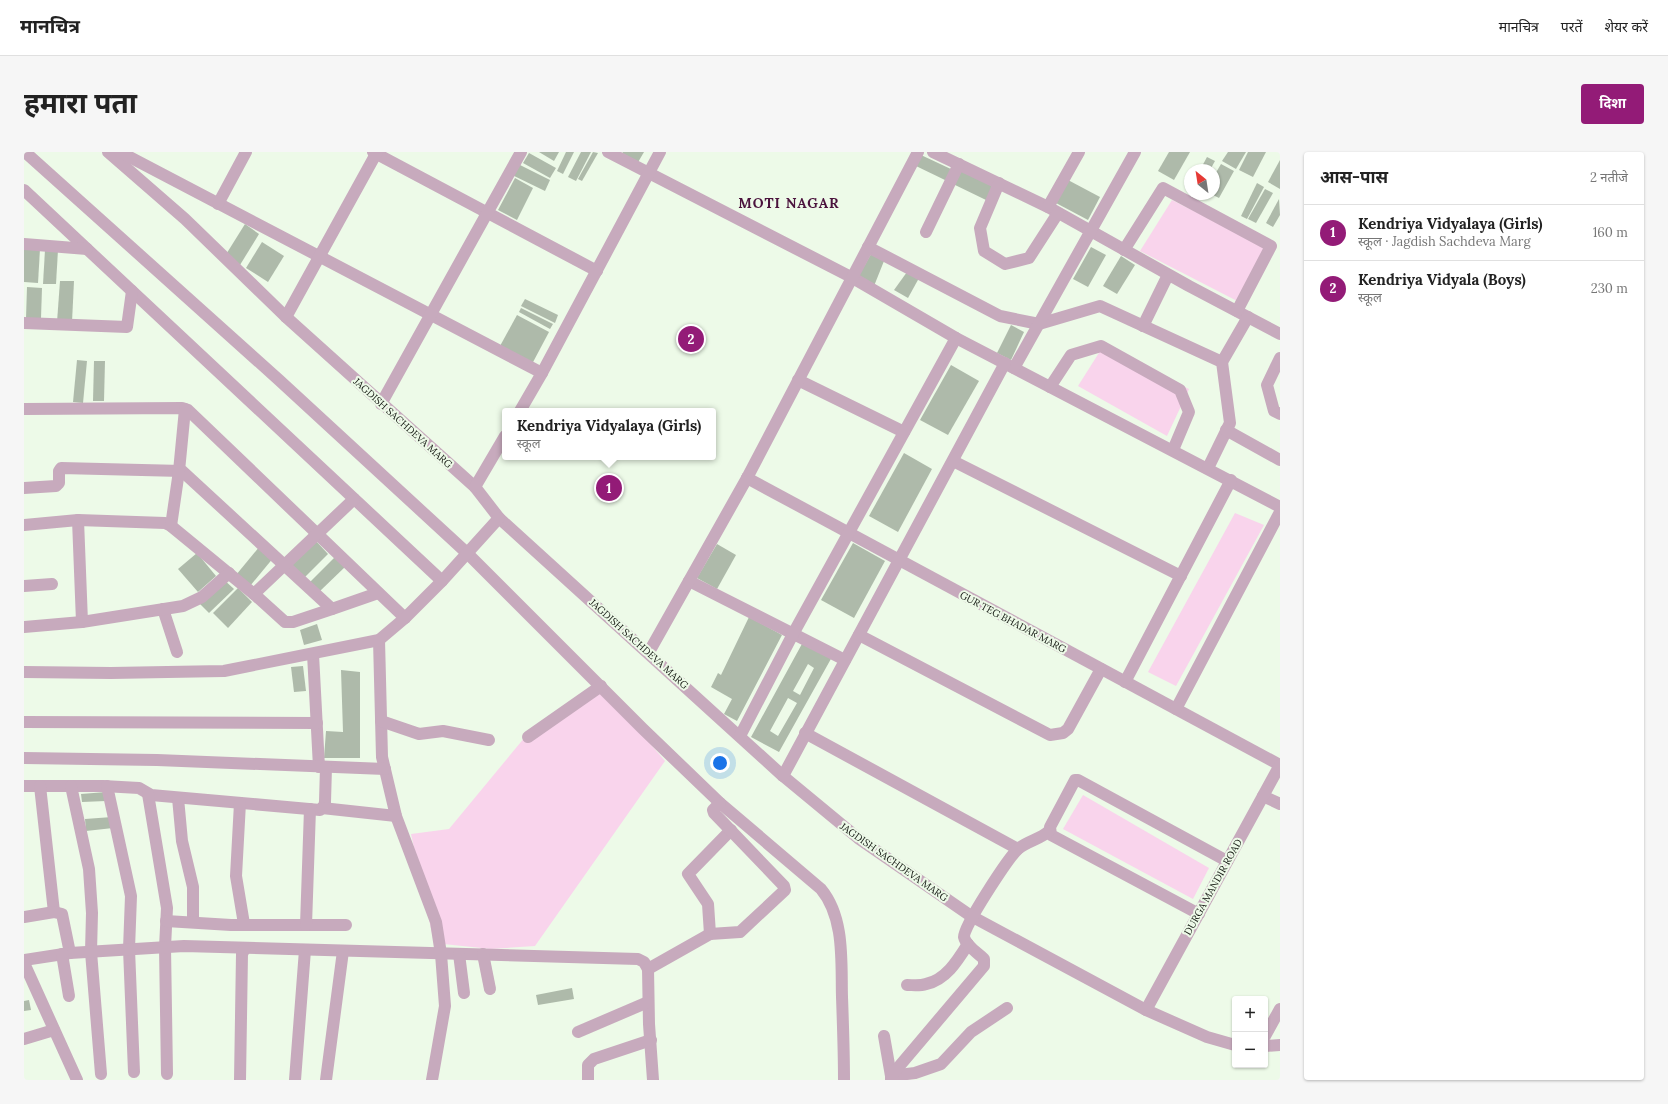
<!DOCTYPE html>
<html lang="hi">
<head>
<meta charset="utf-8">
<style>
	:root { --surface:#fff; --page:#f6f6f6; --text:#222; --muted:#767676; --line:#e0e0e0; --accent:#931b77 }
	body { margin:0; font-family:Lora,"Noto Sans Devanagari",serif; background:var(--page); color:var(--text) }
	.controls { position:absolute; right:12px; bottom:12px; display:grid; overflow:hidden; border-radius:4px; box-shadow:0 1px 3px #0004 }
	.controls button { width:36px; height:36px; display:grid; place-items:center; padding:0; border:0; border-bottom:1px solid var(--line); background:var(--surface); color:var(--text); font:20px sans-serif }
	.compass { position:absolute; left:1160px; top:12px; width:36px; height:36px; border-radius:50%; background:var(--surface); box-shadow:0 1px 3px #0004; rotate:330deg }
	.you { position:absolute; left:696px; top:611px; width:14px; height:14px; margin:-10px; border:3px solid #fff; border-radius:50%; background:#1a73e8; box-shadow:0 0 0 6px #1a73e833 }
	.badge { display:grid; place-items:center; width:26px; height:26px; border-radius:50%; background:var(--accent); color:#fff; font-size:13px; font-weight:700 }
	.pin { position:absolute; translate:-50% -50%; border:2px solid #fff; box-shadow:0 1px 4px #0006 }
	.popup { position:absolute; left:478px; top:256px; width:214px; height:52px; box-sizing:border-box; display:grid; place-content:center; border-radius:4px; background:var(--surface); filter:drop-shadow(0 1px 3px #0005); font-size:13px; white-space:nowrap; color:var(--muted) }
	.popup b { font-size:15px; color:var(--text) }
	.popup::after { content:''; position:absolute; left:50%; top:100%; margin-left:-8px; border:8px solid transparent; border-top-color:var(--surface) }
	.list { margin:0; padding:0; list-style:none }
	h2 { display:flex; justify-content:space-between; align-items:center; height:52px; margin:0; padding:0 16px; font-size:17px }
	h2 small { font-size:13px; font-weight:400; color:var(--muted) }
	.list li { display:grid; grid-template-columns:26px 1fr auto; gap:12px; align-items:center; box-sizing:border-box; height:56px; padding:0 16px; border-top:1px solid var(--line) }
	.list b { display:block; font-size:15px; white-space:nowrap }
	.list p { margin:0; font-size:13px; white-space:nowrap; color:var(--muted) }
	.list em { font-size:13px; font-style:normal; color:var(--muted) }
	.map { position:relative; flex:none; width:1256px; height:928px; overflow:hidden; border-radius:4px }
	header { display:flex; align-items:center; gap:24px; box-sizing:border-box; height:56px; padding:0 20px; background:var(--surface); border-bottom:1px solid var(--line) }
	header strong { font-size:19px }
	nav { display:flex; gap:22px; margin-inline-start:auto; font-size:14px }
	.intro { display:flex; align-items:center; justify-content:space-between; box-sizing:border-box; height:96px; padding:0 24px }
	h1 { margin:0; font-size:28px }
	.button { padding:10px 18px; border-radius:4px; background:var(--accent); color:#fff; font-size:14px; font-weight:700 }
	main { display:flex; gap:24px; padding:0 24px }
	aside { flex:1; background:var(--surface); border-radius:4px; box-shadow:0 1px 3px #0004 }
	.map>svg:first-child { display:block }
	.green { fill:#f9d4ec }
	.building { fill:#aebaaa; fill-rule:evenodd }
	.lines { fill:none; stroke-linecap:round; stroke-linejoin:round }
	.street { stroke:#c7aabd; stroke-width:12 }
	.labels { text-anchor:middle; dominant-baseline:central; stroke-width:4; stroke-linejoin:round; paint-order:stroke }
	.street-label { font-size:10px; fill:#121610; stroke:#edfae8 }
	.district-label { font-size:14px; font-weight:bold; letter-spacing:1px; fill:#4b133d; stroke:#edfae8 }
</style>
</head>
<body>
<header>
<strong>मानचित्र</strong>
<nav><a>मानचित्र</a><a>परतें</a><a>शेयर करें</a></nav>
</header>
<div class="intro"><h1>हमारा पता</h1><a class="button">दिशा</a></div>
<main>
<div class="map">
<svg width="1256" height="928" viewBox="0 0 1256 928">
	<rect width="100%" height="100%" fill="#edfae8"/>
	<g class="green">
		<path d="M 1148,48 L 1242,95 L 1217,151 L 1116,99 Z"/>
		<path d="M 1078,196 L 1165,237 L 1143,284 L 1054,234 Z"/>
		<path d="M 1211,361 L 1240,373 L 1152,534 L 1124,520 Z"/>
		<path d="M 577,534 L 641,609 L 511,794 L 467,797 L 410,791 L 387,682 L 425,677 L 506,579 Z"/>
		<path d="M 1059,643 L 1185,716 L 1169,747 L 1039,677 Z"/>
	</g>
	<g class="building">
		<path d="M 515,0 L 535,0 L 530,9 Z"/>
		<path d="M 542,0 L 550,0 L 539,22 L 533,19 Z"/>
		<path d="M 557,0 L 567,0 L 552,29 L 544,25 Z"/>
		<path d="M 569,0 L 574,1 L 558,29 L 554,27 Z"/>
		<path d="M 599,0 L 620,0 L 613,12 L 597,3 Z"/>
		<path d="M 1145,0 L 1166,0 L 1150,28 L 1134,19 Z"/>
		<path d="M 1204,0 L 1222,0 L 1212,17 L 1198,9 Z"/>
		<path d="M 1224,0 L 1242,0 L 1229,25 L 1215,18 Z"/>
		<path d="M 505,1 L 532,16 L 526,26 L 499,11 Z"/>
		<path d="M 897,3 L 929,18 L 923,29 L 892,14 Z"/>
		<path d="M 1183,5 L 1191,9 L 1186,18 L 1176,18 Z"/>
		<path d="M 1256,8 L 1256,37 L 1244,30 Z"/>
		<path d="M 492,11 L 526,28 L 521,39 L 486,22 Z"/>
		<path d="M 1197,12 L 1210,19 L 1195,46 L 1187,42 L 1190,42 L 1190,24 Z"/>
		<path d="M 935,18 L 969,34 L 962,48 L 929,32 Z"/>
		<path d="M 491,26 L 509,36 L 493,68 L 474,58 Z"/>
		<path d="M 1044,28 L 1076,45 L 1064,68 L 1032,51 Z"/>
		<path d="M 1233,31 L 1240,35 L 1223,67 L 1217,64 Z"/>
		<path d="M 1241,37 L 1249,41 L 1232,71 L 1224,67 Z"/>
		<path d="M 1255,47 L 1256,63 L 1249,75 L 1242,71 Z"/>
		<path d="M 221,72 L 235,82 L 216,113 L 201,104 Z"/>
		<path d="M 238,90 L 260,104 L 244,130 L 222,116 Z"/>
		<path d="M 1067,95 L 1082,103 L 1064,135 L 1049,127 Z"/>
		<path d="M 0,96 L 16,97 L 14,131 L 0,130 Z"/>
		<path d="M 21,98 L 34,98 L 32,132 L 19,132 Z"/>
		<path d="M 847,102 L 860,109 L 850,134 L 834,125 Z"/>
		<path d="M 1097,104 L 1111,113 L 1093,142 L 1079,134 Z"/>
		<path d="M 883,120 L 895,126 L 884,146 L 870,138 Z"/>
		<path d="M 36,129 L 50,129 L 48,170 L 33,170 Z"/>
		<path d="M 3,135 L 18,136 L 17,166 L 2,166 Z"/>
		<path d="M 501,147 L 534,163 L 531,171 L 497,154 Z"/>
		<path d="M 497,156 L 529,172 L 526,177 L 495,160 Z"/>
		<path d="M 493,163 L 525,180 L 508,212 L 476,194 Z"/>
		<path d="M 987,173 L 1000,180 L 987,208 L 973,201 Z"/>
		<path d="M 53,208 L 63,209 L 59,251 L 49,250 Z"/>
		<path d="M 70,209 L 81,209 L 80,249 L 69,249 Z"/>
		<path d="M 927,213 L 955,229 L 924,283 L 896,268 Z"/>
		<path d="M 880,301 L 908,317 L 874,380 L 845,364 Z"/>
		<path d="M 292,389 L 304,402 L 280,426 L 267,412 Z"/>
		<path d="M 829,391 L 861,409 L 830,466 L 797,448 Z"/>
		<path d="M 693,392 L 712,403 L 693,437 L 673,426 Z"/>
		<path d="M 236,394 L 250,405 L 226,434 L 212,423 Z"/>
		<path d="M 173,401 L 192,424 L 174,440 L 154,417 Z"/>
		<path d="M 312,404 L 322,414 L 295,440 L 286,430 Z"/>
		<path d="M 198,426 L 210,437 L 185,461 L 174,450 Z"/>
		<path d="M 214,436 L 228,450 L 204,476 L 189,461 Z"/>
		<path d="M 725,465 L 758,483 L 713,569 L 700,562 L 708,547 L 687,535 L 694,521 L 697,523 Z"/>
		<path d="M 293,472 L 298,488 L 280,493 L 276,478 Z"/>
		<path d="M 779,490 L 808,505 L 755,600 L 727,585 ZM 784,512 L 790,516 L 776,543 L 769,539 ZM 764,546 L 773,551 L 754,584 L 746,579 Z"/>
		<path d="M 279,514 L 282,539 L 270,540 L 267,515 Z"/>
		<path d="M 317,518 L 336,520 L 336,606 L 300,606 L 302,579 L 319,580 Z"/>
		<path d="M 82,640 L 82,649 L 58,650 L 57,642 Z"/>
		<path d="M 88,665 L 89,676 L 62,679 L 61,667 Z"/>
		<path d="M 548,836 L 550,847 L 514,853 L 512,843 Z"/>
		<path d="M 5,848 L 7,858 L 0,859 L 0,849 Z"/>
	</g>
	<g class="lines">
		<g class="street">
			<path d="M 1,0 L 255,228 L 444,402 L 619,577 L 696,651 L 797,737 C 821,766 817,810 818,845 C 819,873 820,900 820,928"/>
			<path d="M 84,0 L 161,67 L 262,165 L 451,335 L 475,366 L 759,624 L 834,686 L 947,764 L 1122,858 L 1183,885 L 1211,893"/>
			<path d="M 96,0 L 518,221"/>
			<path d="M 349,0 L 573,119"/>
			<path d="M 584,0 L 827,125 L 932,186 L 1256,355"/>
			<path d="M 909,0 L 1024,55 L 1165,134 L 1256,182"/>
			<path d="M 975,31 L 956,76 L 960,99 L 981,112 L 1005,106 L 1034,61"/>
			<path d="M 0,38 L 418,429"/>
			<path d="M 194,52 L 222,0"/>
			<path d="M 1024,55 L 1055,0"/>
			<path d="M 902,80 L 935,12"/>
			<path d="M 0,92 L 63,97"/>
			<path d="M 844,95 L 976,164 L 1015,172 L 1076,154 L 1198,210 L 1206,271 L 1184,316"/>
			<path d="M 1100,98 L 1139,36 L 1247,94 L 1213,159"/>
			<path d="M 262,165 L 353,0"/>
			<path d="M 0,171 L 103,175 L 108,139"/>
			<path d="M 1119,174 L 1144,123"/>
			<path d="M 1256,206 L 1243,233 L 1250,259 L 1256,262"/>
			<path d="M 1198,210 L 1224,165"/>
			<path d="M 990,216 L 1111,0"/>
			<path d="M 774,228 L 880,280"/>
			<path d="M 1026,235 L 1047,203 L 1077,194 L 1156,238 L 1165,260 L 1149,298"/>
			<path d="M 357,252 L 497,0"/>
			<path d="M 0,257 L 158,256 L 164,258 L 381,466"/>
			<path d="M 496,259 L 518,221 L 636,0"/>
			<path d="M 1202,278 L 1256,308"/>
			<path d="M 929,309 L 1157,424"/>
			<path d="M 723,326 L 1256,613"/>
			<path d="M 451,335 L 481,284"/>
			<path d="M 0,336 L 32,334 L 35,331 L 35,319 L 37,316 L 158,319 L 308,457 L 354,441"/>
			<path d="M 54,368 L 58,470"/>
			<path d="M 0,373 L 54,368 L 141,371 L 147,374 L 230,442 L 330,347"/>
			<path d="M 147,374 L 155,319 L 161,257"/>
			<path d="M 665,429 L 821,508"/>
			<path d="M 0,434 L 28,432"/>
			<path d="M 230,442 L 261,470 L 269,470 L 308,457"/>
			<path d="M 139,457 L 153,500"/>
			<path d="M 0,475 L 58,470 L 159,454 L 178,445 L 205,421"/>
			<path d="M 835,483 L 1026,583 L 1039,581 L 1044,577 L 1077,517"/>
			<path d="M 355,488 L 358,605 L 372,664 L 412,770 L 417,802 L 421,854 L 408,928"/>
			<path d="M 625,500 L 723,326 L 894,0"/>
			<path d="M 289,502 L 295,615"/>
			<path d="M 0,520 L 87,521 L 200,519 L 355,488 L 381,466 L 418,429 L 475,366"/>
			<path d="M 1101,530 L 1207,328"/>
			<path d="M 1152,557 L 1256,360"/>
			<path d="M 357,569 L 395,582 L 419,579 L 465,588"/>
			<path d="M 0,570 L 293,571"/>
			<path d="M 781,581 L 994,697"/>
			<path d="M 716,584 L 769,482 L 932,186"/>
			<path d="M 504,585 L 577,534"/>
			<path d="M 0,606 L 133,608 L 361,617"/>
			<path d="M 759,624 L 981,211"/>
			<path d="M 0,634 L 79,634 L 115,636 L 127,643 L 296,658 L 300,654 L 301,650 L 302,615"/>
			<path d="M 16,634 L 30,760"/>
			<path d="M 47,634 L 65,717 L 68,761 L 67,800 L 77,922"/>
			<path d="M 83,634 L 107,744 L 105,797 L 110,920"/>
			<path d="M 124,642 L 143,756 L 141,795 L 143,922"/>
			<path d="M 1239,644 L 1256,652"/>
			<path d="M 154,646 L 158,689 L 169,735 L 169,770"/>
			<path d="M 216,651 L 212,724 L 220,772"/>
			<path d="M 298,656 L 372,664"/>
			<path d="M 1175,762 L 1027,683 L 1026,675 L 1051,628 L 1054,628 L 1203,709"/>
			<path d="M 0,765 L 30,760 L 38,762 L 46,801 L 0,808"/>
			<path d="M 142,769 L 207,773 L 322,773"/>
			<path d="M 282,773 L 286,657"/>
			<path d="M 686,782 L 684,752 L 664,722 L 707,678"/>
			<path d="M 46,801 L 160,794 L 614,807 L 620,810 L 624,817 L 625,872 L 629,928"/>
			<path d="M 38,802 L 45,844"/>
			<path d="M 435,802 L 440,841"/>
			<path d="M 459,802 L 466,837"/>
			<path d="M 0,811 L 53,928"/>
			<path d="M 624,817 L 686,782 L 716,780 L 761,738 L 760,734 L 690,661 L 689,658 L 696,651"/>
			<path d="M 883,833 C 889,833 896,834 902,832 C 922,828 934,808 944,792"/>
			<path d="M 1122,858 L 1256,613"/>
			<path d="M 554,880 L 624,850"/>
			<path d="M 860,884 L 867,924 L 891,921 L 917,912 L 947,880 L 983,856"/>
			<path d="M 1241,884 L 1256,857"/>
			<path d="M 0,887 L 30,878"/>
			<path d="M 1241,894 L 1256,893"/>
			<path d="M 216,928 L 218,802 L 221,796"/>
			<path d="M 271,928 L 281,798"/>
			<path d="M 302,928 L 319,799"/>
			<path d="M 564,928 L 564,913 L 570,907 L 627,888"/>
			<path d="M 867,928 L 867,924 L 960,814 L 960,807 C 954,801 942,794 940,785 C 938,776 985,705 994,697 C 1003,689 1017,687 1025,679"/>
		</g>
	</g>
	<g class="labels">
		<g class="street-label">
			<text transform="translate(379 271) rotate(42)">JAGDISH SACHDEVA MARG</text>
			<text transform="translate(989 470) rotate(28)">GUR TEG BHADAR MARG</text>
			<text transform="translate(615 492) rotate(42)">JAGDISH SACHDEVA MARG</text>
			<text transform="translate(870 710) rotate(35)">JAGDISH SACHDEVA MARG</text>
			<text transform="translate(1189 735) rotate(-61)">DURGA MANDIR ROAD</text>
		</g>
		<g class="district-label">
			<text x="765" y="51">MOTI NAGAR</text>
		</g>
	</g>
</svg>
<div class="controls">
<button>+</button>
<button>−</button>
</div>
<svg class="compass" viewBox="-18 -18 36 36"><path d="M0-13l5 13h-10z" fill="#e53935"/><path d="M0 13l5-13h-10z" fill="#767676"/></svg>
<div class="you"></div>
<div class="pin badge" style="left:585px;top:336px">1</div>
<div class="popup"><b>Kendriya Vidyalaya (Girls)</b>स्कूल</div>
<div class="pin badge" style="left:667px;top:187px">2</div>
</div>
<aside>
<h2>आस-पास<small>2 नतीजे</small></h2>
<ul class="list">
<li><span class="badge">1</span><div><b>Kendriya Vidyalaya (Girls)</b><p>स्कूल · Jagdish Sachdeva Marg</p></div><em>160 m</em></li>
<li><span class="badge">2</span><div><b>Kendriya Vidyala (Boys)</b><p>स्कूल</p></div><em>230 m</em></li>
</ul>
</aside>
</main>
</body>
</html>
